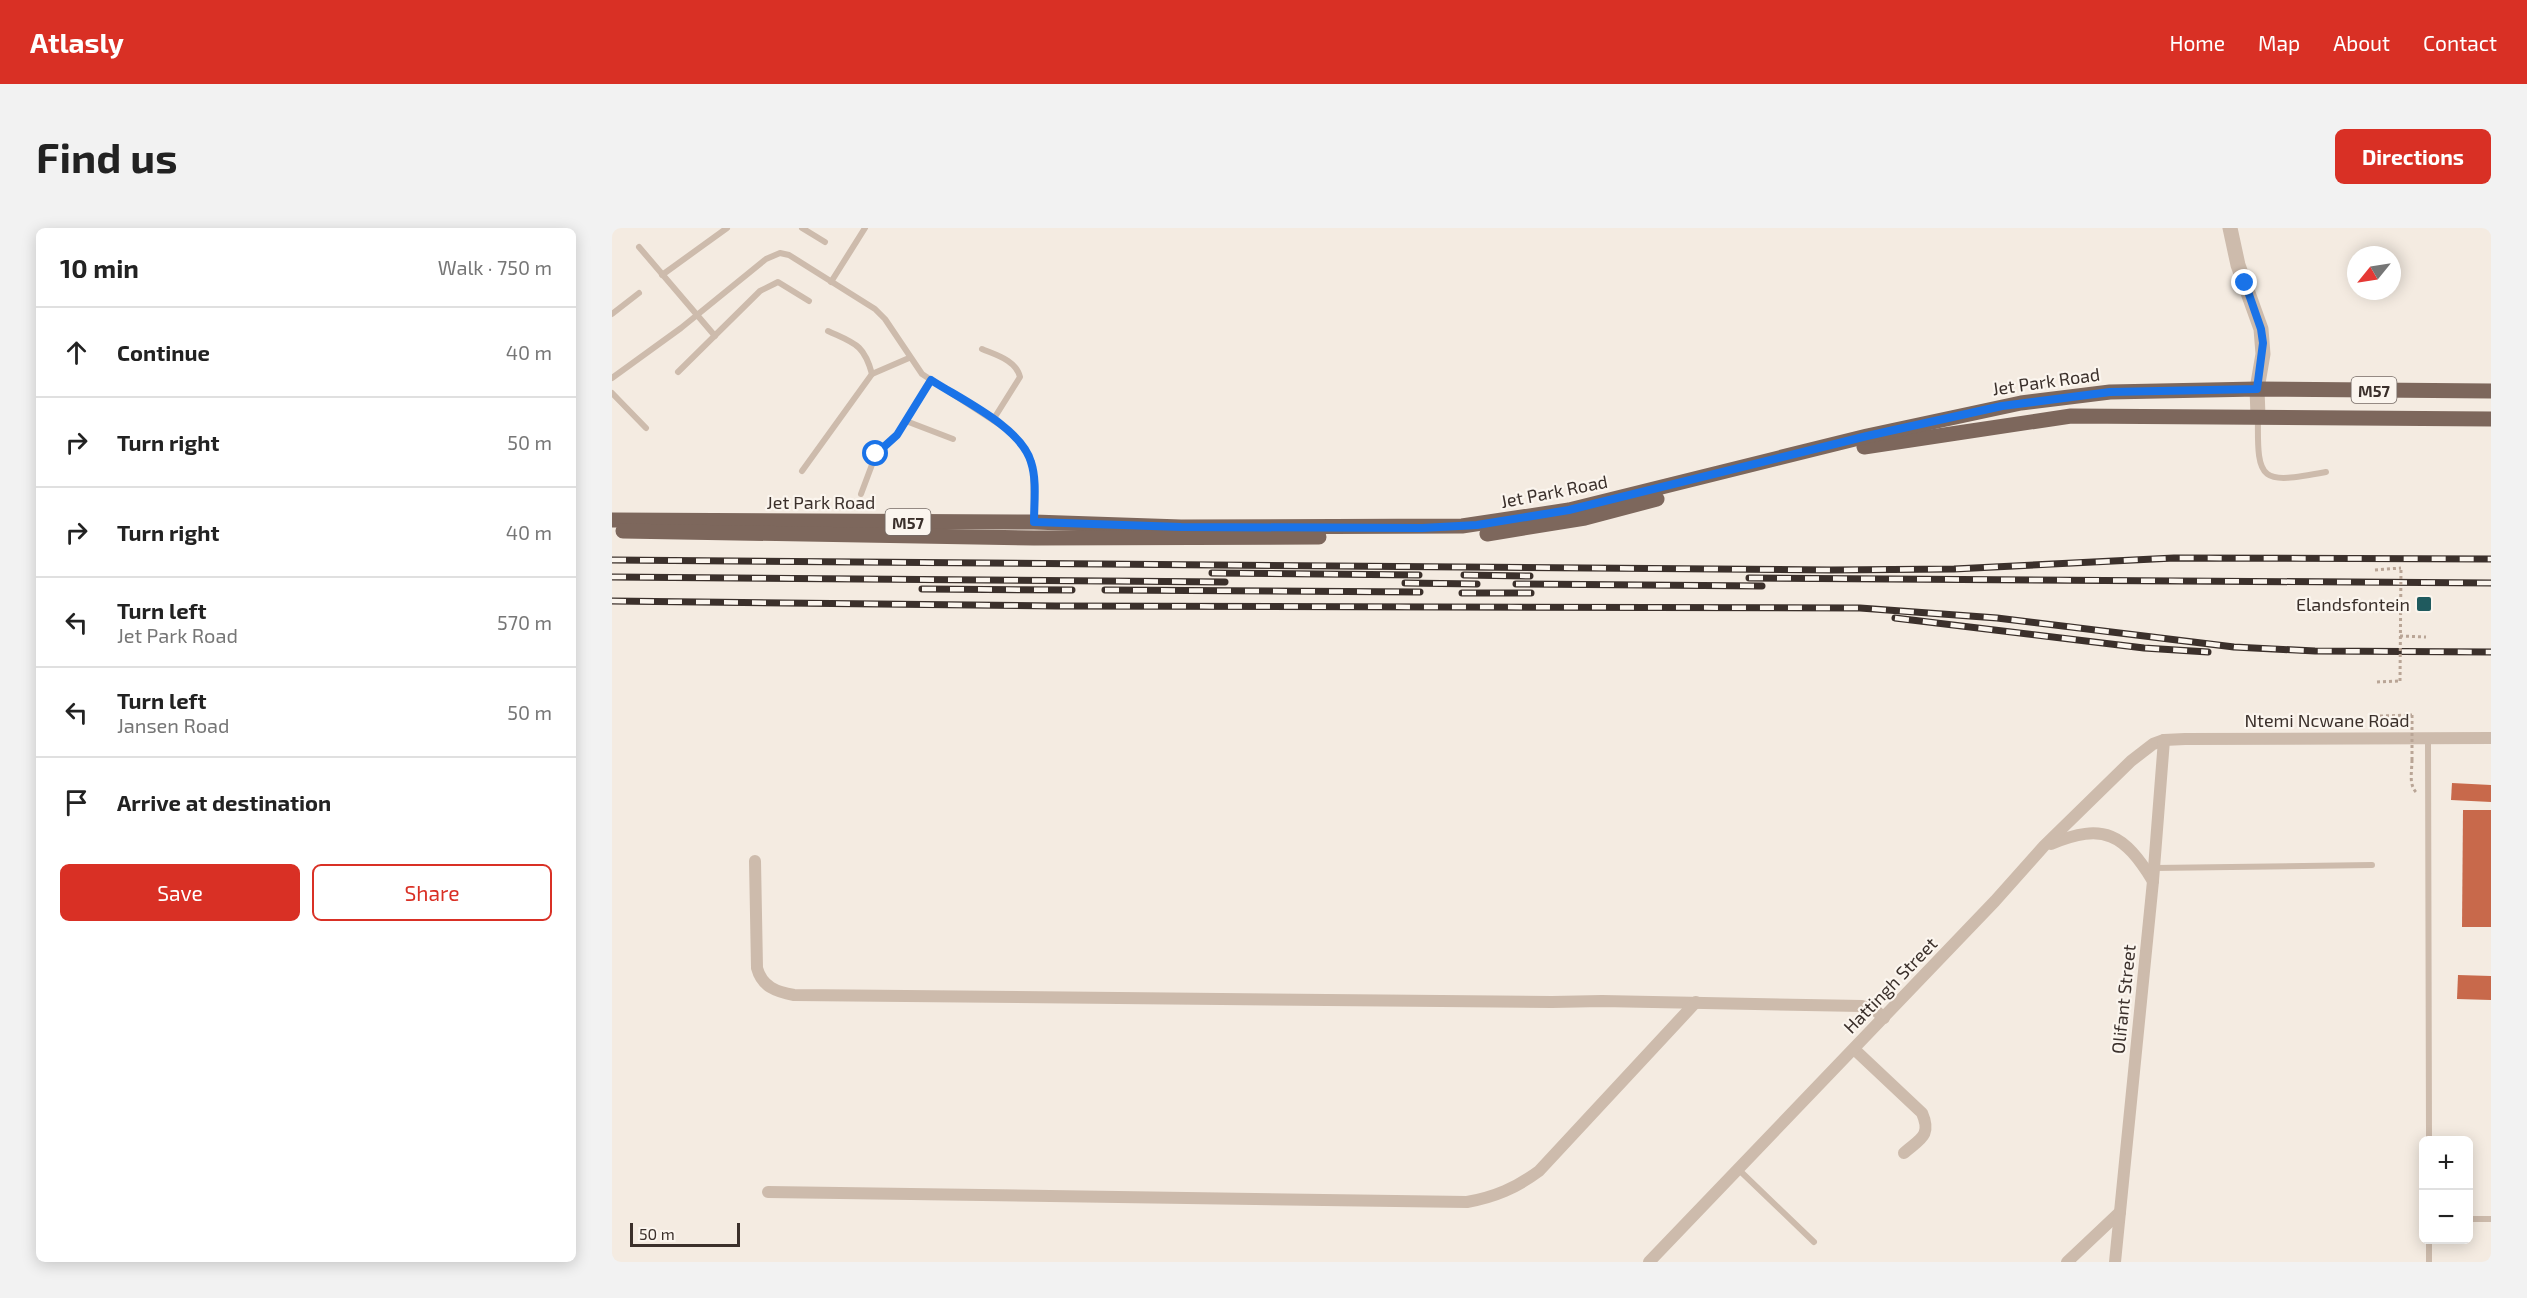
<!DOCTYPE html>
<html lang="en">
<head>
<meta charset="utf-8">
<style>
	:root { --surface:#fff; --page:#f2f2f2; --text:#222; --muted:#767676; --line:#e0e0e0; --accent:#d93025 }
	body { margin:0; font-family:"Exo 2",sans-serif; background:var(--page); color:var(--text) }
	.controls { position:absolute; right:18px; bottom:18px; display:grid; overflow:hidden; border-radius:9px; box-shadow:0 3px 15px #0003 }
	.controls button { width:54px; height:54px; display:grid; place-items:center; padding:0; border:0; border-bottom:2px solid var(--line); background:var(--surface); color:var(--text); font:30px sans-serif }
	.compass { position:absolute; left:1735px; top:18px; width:54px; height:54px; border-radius:50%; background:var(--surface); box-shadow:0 3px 15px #0003; rotate:240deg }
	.scale { position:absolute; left:18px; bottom:15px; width:110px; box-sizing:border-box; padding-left:6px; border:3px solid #3b302b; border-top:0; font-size:16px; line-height:21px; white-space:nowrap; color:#3b302b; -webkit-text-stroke:4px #fbf5ee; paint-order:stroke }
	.stop { position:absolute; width:18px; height:18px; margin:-14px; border:4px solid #1a73e8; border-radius:50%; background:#fff }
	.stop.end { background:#1a73e8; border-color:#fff; box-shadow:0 2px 6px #0008 }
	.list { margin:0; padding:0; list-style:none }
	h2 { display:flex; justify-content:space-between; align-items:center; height:78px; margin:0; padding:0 24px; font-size:26px }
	h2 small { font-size:20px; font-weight:400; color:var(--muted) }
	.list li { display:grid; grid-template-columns:39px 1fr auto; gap:18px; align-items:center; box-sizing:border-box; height:90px; padding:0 24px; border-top:2px solid var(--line) }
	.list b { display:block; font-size:22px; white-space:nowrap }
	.list p { margin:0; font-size:20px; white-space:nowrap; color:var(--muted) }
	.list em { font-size:20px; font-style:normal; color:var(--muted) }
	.actions { display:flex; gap:12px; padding:18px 24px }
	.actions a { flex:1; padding:14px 0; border:2px solid var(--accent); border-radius:9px; text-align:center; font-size:21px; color:var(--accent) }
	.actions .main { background:var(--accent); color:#fff }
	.icon { flex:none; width:33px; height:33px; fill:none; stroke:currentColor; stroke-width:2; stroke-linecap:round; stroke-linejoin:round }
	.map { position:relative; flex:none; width:1879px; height:1034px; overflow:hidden; border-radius:9px }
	header { display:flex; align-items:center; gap:36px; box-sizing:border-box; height:84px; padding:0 30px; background:var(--accent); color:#fff }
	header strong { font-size:28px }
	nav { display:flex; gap:33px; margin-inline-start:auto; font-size:21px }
	.intro { display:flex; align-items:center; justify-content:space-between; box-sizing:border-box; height:144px; padding:0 36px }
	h1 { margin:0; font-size:42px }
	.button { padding:15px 27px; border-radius:9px; background:var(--accent); color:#fff; font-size:21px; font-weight:700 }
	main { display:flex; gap:36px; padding:0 36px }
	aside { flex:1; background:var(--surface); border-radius:9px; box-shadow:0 3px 15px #0003 }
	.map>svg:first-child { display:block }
	.building { fill:#c8694b }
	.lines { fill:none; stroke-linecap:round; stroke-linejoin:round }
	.path { stroke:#b9a596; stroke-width:3; stroke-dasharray:3 3; stroke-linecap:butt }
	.service { stroke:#cdbbac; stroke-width:6 }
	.minor { stroke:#cdbbac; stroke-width:12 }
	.tertiary { stroke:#cdbbac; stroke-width:15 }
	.primary { stroke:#7d675c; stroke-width:15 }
	.rail-casing { stroke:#3b302b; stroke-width:7 }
	.rail { stroke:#fbf5ee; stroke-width:4.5; stroke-dasharray:14; stroke-linecap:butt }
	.path-bridge { stroke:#b9a596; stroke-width:3; stroke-dasharray:3 3; stroke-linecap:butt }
	.route { stroke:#1a73e8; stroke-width:8 }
	.poi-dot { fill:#1f5a5e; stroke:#fbf5ee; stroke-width:2 }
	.labels { text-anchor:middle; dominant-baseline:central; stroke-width:4.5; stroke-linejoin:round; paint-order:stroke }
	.shield { fill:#fbf5ee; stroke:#756b66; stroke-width:1.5 }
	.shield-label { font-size:16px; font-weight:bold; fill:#3b302b }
	.street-label { font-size:18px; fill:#3b302b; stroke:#fbf5ee }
	.poi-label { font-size:18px; fill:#3b302b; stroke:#fbf5ee; text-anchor:end }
</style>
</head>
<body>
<header>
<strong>Atlasly</strong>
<nav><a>Home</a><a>Map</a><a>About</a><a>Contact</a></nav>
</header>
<div class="intro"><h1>Find us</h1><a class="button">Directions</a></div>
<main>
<aside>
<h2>10 min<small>Walk · 750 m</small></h2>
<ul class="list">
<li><svg class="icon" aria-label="ahead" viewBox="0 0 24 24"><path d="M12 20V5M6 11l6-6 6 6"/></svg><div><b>Continue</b></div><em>40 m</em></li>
<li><svg class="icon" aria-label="right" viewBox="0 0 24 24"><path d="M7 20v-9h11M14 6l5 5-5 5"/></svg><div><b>Turn right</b></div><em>50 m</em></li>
<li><svg class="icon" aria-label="right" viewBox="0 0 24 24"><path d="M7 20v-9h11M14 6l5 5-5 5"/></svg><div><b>Turn right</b></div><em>40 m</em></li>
<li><svg class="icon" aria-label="left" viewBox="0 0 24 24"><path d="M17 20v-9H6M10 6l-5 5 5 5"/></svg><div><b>Turn left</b><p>Jet Park Road</p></div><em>570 m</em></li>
<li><svg class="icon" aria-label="left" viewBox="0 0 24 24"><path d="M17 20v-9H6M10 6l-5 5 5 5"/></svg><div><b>Turn left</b><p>Jansen Road</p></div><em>50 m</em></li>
<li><svg class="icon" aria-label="arrive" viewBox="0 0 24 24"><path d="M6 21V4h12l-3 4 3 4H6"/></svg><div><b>Arrive at destination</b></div></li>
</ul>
<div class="actions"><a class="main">Save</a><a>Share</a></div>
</aside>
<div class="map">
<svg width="1879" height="1034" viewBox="0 0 1879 1034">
	<rect width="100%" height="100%" fill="#f4ebe1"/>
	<g class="building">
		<path d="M 1840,555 L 1879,557 L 1879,574 L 1839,572 Z"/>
		<path d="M 1851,582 L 1879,582 L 1879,699 L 1850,699 Z"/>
		<path d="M 1846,747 L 1879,748 L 1879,772 L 1845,771 Z"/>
	</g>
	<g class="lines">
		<g class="path">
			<path d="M 1763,342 L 1789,340"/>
			<path d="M 1762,375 L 1788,374"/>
			<path d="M 1788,408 L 1814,409"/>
			<path d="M 1765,454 L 1788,453"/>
			<path d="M 1768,488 L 1800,487"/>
			<path d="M 1800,532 C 1800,544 1796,558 1806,566"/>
		</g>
		<g class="service">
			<path d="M 190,0 L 213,14"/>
			<path d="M 27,19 L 103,108"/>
			<path d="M 50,47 L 115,0"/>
			<path d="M 219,54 L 253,0"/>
			<path d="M 0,86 L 27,65"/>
			<path d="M 216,103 C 242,115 252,116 260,146 L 297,130"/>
			<path d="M 370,121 C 384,127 404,132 408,149 L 381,192"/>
			<path d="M 66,144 L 148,63 L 166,54 L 197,73"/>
			<path d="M 0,150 L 69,100 L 154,31 L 168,25 L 177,27 L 263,81 L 273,91 L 310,146 L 396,202 L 410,217 L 416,226 L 421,243 L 422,294"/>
			<path d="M 0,165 L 34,200"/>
			<path d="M 1646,190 C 1645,255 1649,256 1714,244"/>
			<path d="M 294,193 L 341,211"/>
			<path d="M 190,243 L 260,146"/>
			<path d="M 249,266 L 264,226 L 285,207 L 319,152"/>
			<path d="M 1816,511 L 1817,912"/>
			<path d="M 1543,640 L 1760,637"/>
			<path d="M 1126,941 L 1202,1014"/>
			<path d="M 1856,991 L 1879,991"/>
			<path d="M 1817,1034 L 1817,1012"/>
		</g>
		<g class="minor">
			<path d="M 1439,616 C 1492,594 1512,606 1541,653"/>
			<path d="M 143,633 L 145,740 C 150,759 165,764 182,767 L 940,774 L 990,773 L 1250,778 L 1263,782 L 1272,790"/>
			<path d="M 1242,821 L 1310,885 C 1320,908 1308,911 1292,925"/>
			<path d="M 156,964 L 855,974 C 883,969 904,960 927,943 L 1084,774"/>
			<path d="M 1037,1034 L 1383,673 L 1432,618 L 1519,533 L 1541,516 L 1552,512 L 1573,511 L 1879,510"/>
			<path d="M 1455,1034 L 1508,984"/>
			<path d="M 1503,1034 L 1541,653 L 1552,512"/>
		</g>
		<path class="tertiary" d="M 1618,0 L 1626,37 L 1649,101 L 1651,126 L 1645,161 L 1646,188"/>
		<g class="primary">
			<path d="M 1252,219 L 1459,188 L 1879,191"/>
			<path d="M 0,292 L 422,294 L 569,299 L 850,298 L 957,282 L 1255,208 L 1409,175 L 1498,164 L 1645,161 L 1879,163"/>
			<path d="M 11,303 L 422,310 L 707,309"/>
			<path d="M 875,306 L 973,290 L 1045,271"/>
		</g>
		<defs>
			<g id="rail">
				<path d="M 0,332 L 1219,342 L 1342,341 L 1562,330 L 1879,331"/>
				<path d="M 600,345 L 807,347"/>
				<path d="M 852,347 L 918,348"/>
				<path d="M 0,349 L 613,354"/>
				<path d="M 1137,350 L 1879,355"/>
				<path d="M 793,355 L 865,356"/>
				<path d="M 904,356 L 1150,358"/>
				<path d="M 310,361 L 460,362"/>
				<path d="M 493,362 L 808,364"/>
				<path d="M 850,365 L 919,365"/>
				<path d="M 0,373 L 444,378 L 1248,380 L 1385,390 L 1622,419 L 1703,423 L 1879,424"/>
				<path d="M 1283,390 L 1532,420 L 1596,424"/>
			</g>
		</defs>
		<use href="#rail" class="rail-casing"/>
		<use href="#rail" class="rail"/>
		<g class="path-bridge">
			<path d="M 1788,453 L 1789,340"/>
			<path d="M 1800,487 L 1800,532"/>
		</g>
	</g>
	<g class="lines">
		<path class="route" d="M 264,226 L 285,207 L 319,152 C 348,171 409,199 419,234 C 425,252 422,275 422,294 L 569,299 L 810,300 L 865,297 L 957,282 L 1255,208 L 1390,178 L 1498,164 L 1645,161 L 1651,115 L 1649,101 L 1633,55"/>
	</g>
	<rect class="poi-dot" x="1804" y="368" width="16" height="16" rx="3"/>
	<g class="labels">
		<g class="shield">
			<rect x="1739.5" y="149" width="45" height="26" rx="4.5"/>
			<rect x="273.5" y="281" width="45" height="26" rx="4.5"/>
		</g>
		<g class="shield-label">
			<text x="1762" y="162">M57</text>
			<text x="296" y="294">M57</text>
		</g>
		<g class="street-label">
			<text transform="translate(1434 153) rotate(-8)">Jet Park Road</text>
			<text transform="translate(942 263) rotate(-11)">Jet Park Road</text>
			<text x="209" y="274">Jet Park Road</text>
			<text x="1715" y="492">Ntemi Ncwane Road</text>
			<text transform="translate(1278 757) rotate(-46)">Hattingh Street</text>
			<text transform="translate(1511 771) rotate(-84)">Olifant Street</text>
		</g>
		<g class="poi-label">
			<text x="1798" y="376">Elandsfontein</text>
		</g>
	</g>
</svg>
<div class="controls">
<button>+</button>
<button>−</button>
</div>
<svg class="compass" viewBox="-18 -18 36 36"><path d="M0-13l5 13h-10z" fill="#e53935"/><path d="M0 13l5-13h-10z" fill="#767676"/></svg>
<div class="scale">50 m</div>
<div class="stop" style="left:264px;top:226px"></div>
<div class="stop end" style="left:1633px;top:55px"></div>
</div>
</main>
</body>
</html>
